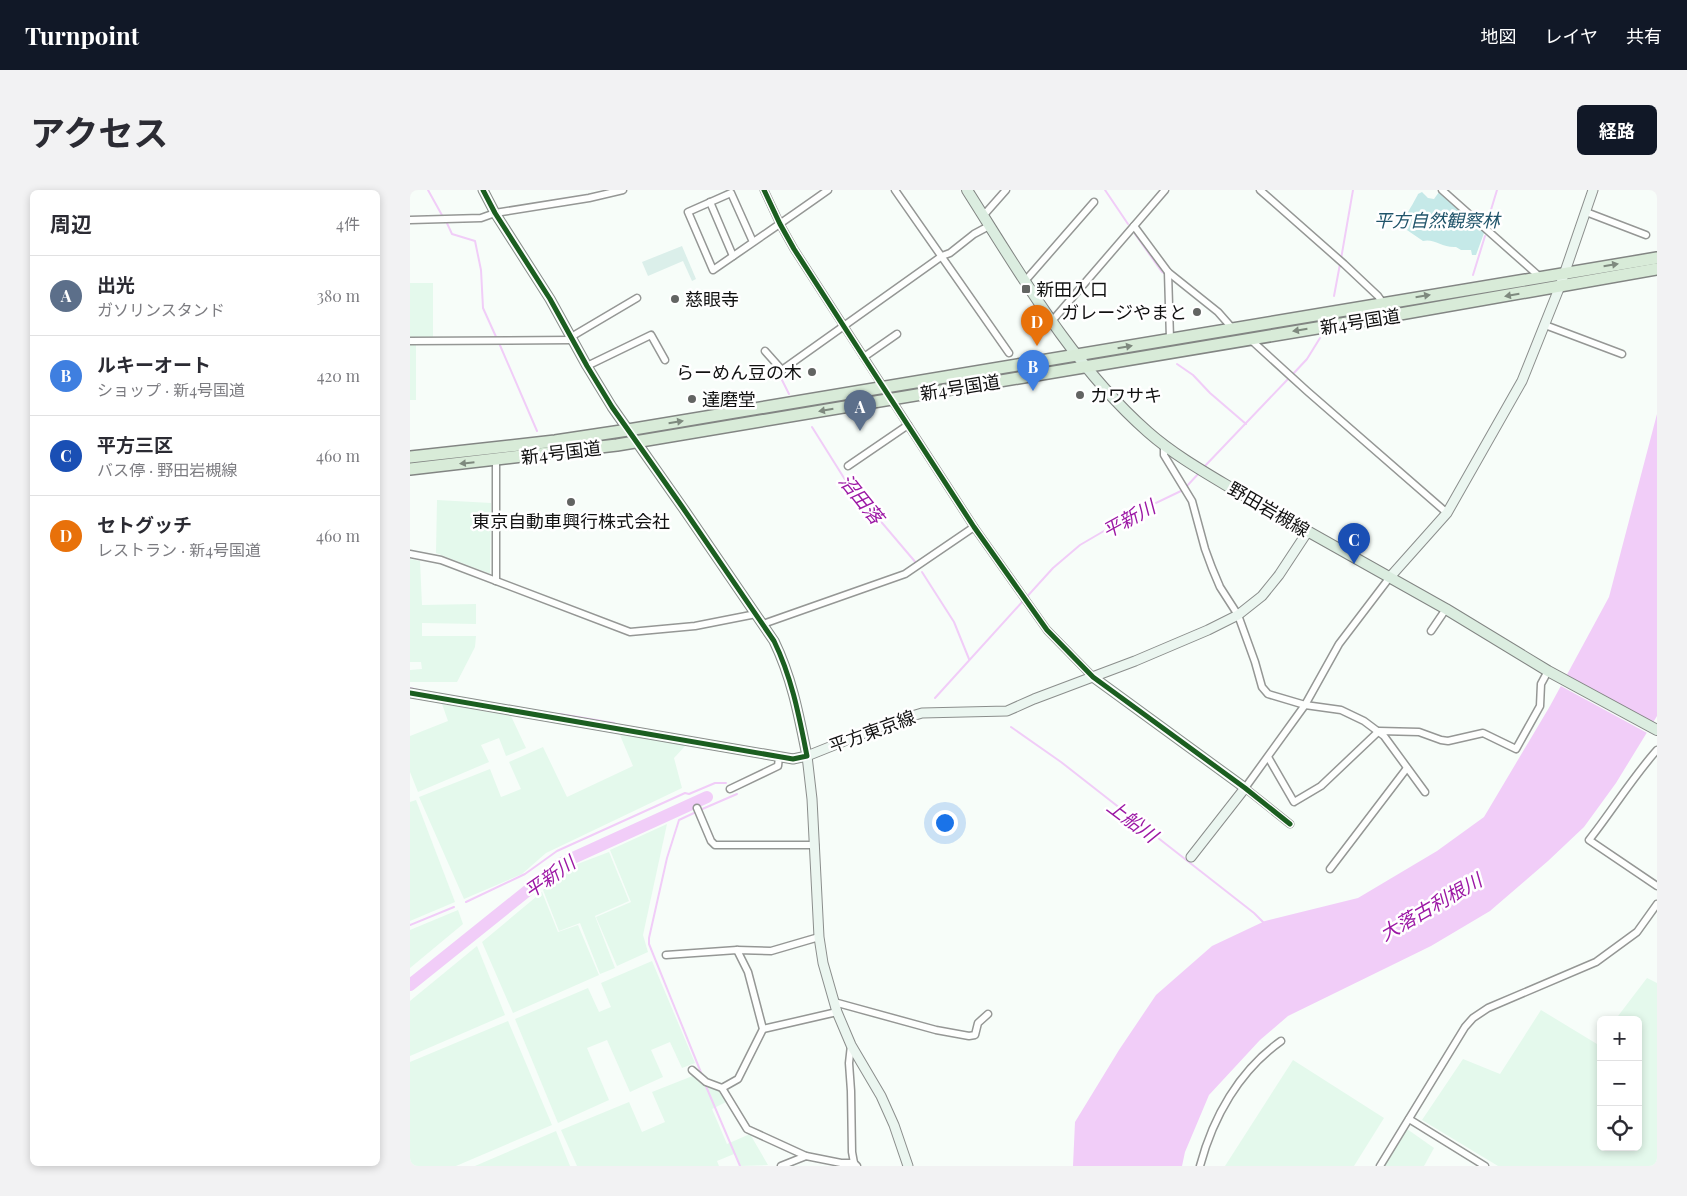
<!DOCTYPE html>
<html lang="ja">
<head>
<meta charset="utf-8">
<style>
	:root { --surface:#fff; --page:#f2f2f3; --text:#2b2b33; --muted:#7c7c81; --line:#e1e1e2; --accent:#111827 }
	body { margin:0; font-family:"Playfair Display","Noto Sans JP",serif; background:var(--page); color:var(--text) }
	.controls { position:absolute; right:15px; bottom:15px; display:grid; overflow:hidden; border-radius:8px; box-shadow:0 2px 8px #0003 }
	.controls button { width:45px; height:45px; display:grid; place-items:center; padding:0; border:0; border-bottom:1px solid var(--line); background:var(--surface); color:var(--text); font:25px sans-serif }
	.you { position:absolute; left:534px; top:632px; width:18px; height:18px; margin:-12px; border:4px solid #fff; border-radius:50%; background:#1a73e8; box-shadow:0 0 0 8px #1a73e833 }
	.badge { display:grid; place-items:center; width:32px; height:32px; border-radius:50%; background:var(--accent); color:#fff; font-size:16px; font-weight:700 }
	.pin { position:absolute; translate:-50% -41px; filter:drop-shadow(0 1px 2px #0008) }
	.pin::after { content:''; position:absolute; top:26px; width:18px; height:15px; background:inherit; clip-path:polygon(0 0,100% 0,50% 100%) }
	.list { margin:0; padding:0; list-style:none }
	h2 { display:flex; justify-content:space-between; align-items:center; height:65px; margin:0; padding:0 20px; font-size:21px }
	h2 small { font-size:16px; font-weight:400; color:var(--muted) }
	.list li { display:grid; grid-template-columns:32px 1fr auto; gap:15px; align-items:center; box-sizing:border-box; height:80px; padding:0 20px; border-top:1px solid var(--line) }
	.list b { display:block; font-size:19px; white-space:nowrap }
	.list p { margin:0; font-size:16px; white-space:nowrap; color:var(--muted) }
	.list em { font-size:16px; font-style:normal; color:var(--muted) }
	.icon { flex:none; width:28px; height:28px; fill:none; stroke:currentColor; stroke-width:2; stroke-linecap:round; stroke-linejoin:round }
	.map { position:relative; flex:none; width:1247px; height:976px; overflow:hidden; border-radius:8px }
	header { display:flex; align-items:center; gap:30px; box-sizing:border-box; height:70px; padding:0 25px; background:var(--accent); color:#fff }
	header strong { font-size:24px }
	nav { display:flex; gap:28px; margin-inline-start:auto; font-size:18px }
	.intro { display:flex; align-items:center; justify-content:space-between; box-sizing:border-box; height:120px; padding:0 30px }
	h1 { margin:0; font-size:35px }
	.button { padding:12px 22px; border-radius:8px; background:var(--accent); color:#fff; font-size:18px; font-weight:700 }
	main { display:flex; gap:30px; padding:0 30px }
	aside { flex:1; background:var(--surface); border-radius:8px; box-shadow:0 2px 8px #0003 }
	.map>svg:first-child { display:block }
	.farmland { fill:#e4f9ec }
	.forest { fill:#c5e9e8 }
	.cemetery { fill:#dbefea }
	.water { fill:#f1cdf8 }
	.pier { fill:#f7fdf9 }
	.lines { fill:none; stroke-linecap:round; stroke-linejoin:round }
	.stream { stroke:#f1cdf8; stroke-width:2 }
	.river { stroke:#f1cdf8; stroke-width:12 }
	.street-casing { stroke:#959795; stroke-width:9 }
	.secondary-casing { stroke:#8b8e8c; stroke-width:11 }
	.primary-casing { stroke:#828583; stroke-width:12 }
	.highway-casing { stroke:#828583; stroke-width:14 }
	.street { stroke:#fefffe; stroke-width:6 }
	.secondary { stroke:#ebf6f0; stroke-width:9 }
	.primary { stroke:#dbede0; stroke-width:10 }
	.highway { stroke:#d8ebd8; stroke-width:11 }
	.cycleway-casing { stroke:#fff; stroke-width:8 }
	.cycleway { stroke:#1b5e20; stroke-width:5 }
	.oneway { fill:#7e897e }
	.poi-dot { fill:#626462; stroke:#fff; stroke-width:2 }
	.labels { text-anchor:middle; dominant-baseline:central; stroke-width:5; stroke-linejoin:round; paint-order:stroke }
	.park-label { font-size:18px; font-style:italic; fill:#20546a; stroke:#fff }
	.poi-label { font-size:18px; fill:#111; stroke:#fff; text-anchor:start }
	.street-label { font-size:18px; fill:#111; stroke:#fff }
	.water-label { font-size:19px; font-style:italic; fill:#9c18a5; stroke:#fff }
</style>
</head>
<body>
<header>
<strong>Turnpoint</strong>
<nav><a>地図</a><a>レイヤ</a><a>共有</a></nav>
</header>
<div class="intro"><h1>アクセス</h1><a class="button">経路</a></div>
<main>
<aside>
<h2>周辺<small>4件</small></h2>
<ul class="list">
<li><span class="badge" style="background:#5c6f8a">A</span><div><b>出光</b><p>ガソリンスタンド</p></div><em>380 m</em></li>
<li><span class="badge" style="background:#3f7fe0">B</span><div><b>ルキーオート</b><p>ショップ · 新4号国道</p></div><em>420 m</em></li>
<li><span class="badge" style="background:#1a4fb4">C</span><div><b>平方三区</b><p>バス停 · 野田岩槻線</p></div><em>460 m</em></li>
<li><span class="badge" style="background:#e8710a">D</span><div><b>セトグッチ</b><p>レストラン · 新4号国道</p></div><em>460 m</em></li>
</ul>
</aside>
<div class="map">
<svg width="1247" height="976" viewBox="0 0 1247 976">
	<rect width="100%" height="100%" fill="#f7fdf9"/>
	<g class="farmland">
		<rect x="0" y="93" width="23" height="55"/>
		<rect x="0" y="153" width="6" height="57"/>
		<path d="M 27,310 L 81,313 L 80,383 L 78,383 L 26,363 Z"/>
		<path d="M 0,369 L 10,371 L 12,415 L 66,414 L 66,434 L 12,433 L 12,446 L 66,446 L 65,457 L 47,492 L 0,492 L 0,480 L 12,479 L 11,472 L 0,472 Z"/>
		<path d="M 32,514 L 101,526 L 116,558 L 96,566 L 89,548 L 71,555 L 79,572 L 8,602 L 0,582 L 0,546 L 38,531 Z"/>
		<path d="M 209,543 L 277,554 L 264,568 L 272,598 L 136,663 L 112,684 L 54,709 L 9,607 L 80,579 L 91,607 L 111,599 L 99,572 L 133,557 L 157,607 L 223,576 Z"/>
		<path d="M 6,610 L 45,712 L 0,731 L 0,612 Z"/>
		<path d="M 257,634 L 233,745 L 238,762 L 207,776 L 186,727 L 221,712 L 200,660 Z"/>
		<path d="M 199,662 L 219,711 L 185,726 L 205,778 L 190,784 L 170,733 L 149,741 L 133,700 L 157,678 Z"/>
		<path d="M 132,702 L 148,742 L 168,735 L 189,785 L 103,823 L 72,752 Z"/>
		<path d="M 48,720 L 53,734 L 0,778 L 0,740 Z"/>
		<path d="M 67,756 L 95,825 L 0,866 L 0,811 Z"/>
		<path d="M 242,771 L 285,873 L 272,878 L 260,852 L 241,860 L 253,887 L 220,902 L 197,850 L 177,858 L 199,910 L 148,933 L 105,829 L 178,798 L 189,822 L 201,817 L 191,793 Z"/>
		<path d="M 1237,788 L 1247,793 L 1247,976 L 1088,976 L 1012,930 L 1053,869 L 1090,884 L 1131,820 L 1187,854 L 1191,849 L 1191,957 L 1228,957 L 1228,830 L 1205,830 Z"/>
		<path d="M 98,831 L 142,935 L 46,976 L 0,976 L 0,872 Z"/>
		<path d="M 883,870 L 974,928 L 944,976 L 815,976 Z"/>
		<path d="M 285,885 L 293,895 L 308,900 L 316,912 L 302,919 L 317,954 L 340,944 L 358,975 L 330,976 L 324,964 L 307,971 L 309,976 L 167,976 L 151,940 L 219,912 L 232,942 L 255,932 L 242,902 Z"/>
		<path d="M 997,939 L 1024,958 L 1014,976 L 975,976 Z"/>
		<path d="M 146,941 L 160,976 L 65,976 Z"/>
	</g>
	<path class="forest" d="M 1012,2 L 1018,8 L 1024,9 L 1029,2 L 1069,38 L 1073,40 L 1074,43 L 1066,65 L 1062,65 L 1061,60 L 1051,60 L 1046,57 C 1032,58 1024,48 1013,51 L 994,38 L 994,35 L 987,33 C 990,29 993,27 997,24 C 998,22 1007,7 1008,4 Z"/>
	<path class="cemetery" d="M 272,56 L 286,89 L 282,91 L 273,71 L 238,86 L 232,72 Z"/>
	<path class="water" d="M 1247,224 L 1247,526 L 1206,593 L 1174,637 L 1138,671 L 1080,721 L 1021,756 L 878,826 L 850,850 L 799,905 L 775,962 L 772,976 L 663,976 L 665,932 L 709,860 L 746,805 L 802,756 L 855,731 L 948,708 L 1027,661 L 1074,627 L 1140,516 L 1199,407 Z"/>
	<path class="pier" d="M 1154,485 L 1244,535 L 1239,544 L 1149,495 Z"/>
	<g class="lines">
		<g class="stream">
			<path d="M 18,0 L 33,27"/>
			<path d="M 695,0 L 718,34"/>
			<path d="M 36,31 L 42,44 L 65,51 L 71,80 L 73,118 L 87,149"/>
			<path d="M 1077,33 L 1087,0"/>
			<path d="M 725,44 L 752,82 L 757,85"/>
			<path d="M 931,69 L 943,0"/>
			<path d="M 1063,85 L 1075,46"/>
			<path d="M 924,106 L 930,74"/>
			<path d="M 89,153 L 127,241"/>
			<path d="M 767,174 L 783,185 L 800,203 L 836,234"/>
			<path d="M 883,184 L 897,169 L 910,148"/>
			<path d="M 371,188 L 379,204"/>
			<path d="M 402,237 L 434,288 L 507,374"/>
			<path d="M 794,277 L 879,188"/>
			<path d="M 776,297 L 790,282"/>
			<path d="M 512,382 L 544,432 L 559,469"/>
			<path d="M 0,498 L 8,500"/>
			<path d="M 525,508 L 643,378 L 670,355 L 723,324 L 773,300"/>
			<path d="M 150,524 L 204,533 L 206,535"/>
			<path d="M 601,537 L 651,572 L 844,723 L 854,733"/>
			<path d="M 290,620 L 327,604"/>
			<path d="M 286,622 L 269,630 L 257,668 L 239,748 L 239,754 L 292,885"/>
			<path d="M 56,712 L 115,684 L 147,661 L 275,603 L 279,604 L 305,593 L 316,593"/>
			<path d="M 0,735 L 44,717"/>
			<path d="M 295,894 L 330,976"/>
		</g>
		<path class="river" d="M 0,795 L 152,673 L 297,607"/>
		<defs>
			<g id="street">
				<path d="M 354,0 L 370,34 L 384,59 L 564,337 L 637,440 L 683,487"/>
				<path d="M 485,0 L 599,163"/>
				<path d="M 850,0 L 934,74 L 968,106 L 973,113"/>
				<path d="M 1032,0 L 1130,87"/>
				<path d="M 300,12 L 323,66"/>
				<path d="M 1176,22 L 1236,45"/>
				<path d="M 573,26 L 596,0"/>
				<path d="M 0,30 L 71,28 L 85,23 L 179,8 L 213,0"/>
				<path d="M 724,36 L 758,82 L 808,122 L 823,139"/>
				<path d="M 343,52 L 321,3 L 278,22 L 303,80 C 342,53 380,27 418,0"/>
				<path d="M 758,82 L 760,149"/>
				<path d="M 615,91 L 684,12"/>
				<path d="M 642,131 L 755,0"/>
				<path d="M 1135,135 L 1212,164"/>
				<path d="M 161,147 L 227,108"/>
				<path d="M 841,150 L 897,201 L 1037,323"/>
				<path d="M 0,151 L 163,150"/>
				<path d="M 355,161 L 372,180 L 532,66 L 540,63 L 564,44 L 579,36"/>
				<path d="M 454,167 L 487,144"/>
				<path d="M 177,176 L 241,145 L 255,170"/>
				<path d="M 754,254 L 754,265 L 782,311 L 795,359 L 802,378 L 810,397 L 828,425 L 845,472 L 852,497 L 858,504 L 895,515 L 931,520 L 954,531 L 974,546 L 1015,602"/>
				<path d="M 86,270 L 86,391"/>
				<path d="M 438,276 L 498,235"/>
				<path d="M 0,364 L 31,370 L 220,442 L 285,436 L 346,424"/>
				<path d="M 353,434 L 495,384 L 564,337"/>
				<path d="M 1021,441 L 1036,419"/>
				<path d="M 1247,560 C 1222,588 1202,621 1179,650 L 1247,696"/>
				<path d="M 858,567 L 884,612 L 911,596 L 969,541 L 1009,542 L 1031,550 L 1038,551 L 1073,543 L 1106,559 L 1130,516 L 1131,494 L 1138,481"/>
				<path d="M 320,599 L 368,576 L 369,567"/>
				<path d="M 287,618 L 301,651 L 305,655 L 405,655"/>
				<path d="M 880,634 L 835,598 L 895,515 L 929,454 L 980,387"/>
				<path d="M 920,679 L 997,578"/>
				<path d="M 256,765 L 327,760 L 361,761 L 409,747"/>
				<path d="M 424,812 L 526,840 L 559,846 L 565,845 L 568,833 L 578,824"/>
				<path d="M 353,839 L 427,822"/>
				<path d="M 441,855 L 439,873 L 441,901 L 442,962 L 444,973 L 447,976"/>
				<path d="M 282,880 L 296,892 L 312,898 L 328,889 L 353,839 L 338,782 L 327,760"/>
				<path d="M 312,898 L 337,939 L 396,966"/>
				<path d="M 999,929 L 1075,976"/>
				<path d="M 371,976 L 396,966 L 431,973 L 444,973"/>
				<path d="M 790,976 C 803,927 829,881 871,851"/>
				<path d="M 970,976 L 1055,837 L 1063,828 L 1078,818 L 1186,772 L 1227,742 L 1247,714"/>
			</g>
			<g id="secondary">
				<path d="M 980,387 L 1037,323 L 1112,191 L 1150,96 L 1183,0"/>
				<path d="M 683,487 L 835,598 L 781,667"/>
				<path d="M 0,503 L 383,569 L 397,566 C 389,526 382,488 364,451 L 273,318 L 202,217 L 177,176 L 140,109 L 85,23 L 73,0"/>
				<path d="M 498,976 L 484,935 L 471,906 L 441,855 L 427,822 L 413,773 L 409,747 L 402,609 L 397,566 L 482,532 L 512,523 L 597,521 L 624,509 L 725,471 L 798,440 L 828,425 L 852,406 L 869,385 L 898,341"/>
			</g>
			<path id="primary" d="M 557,0 C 611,85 662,175 738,242 C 764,265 796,283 826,301 L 1036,419 L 1138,481 L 1247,540"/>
			<g id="highway">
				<path d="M 0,267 L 145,251 L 218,240 L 1247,68"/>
				<path d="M 0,279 L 207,255 L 973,127 L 1247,79"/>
			</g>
		</defs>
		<use href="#street" class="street-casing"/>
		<use href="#secondary" class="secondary-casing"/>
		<use href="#primary" class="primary-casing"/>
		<use href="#highway" class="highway-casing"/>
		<use href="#street" class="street"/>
		<use href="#secondary" class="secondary"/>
		<use href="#primary" class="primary"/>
		<use href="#highway" class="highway"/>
		<defs>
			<g id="cycleway">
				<path d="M 354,0 L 370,34 L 384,59 L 462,180 L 564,337 L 637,440 L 683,487 L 835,598 L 880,634"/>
				<path d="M 0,503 L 383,569 L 397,566 C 389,526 382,488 364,451 L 273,318 L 202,217 L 177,176 L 140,109 L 85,23 L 73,0"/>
			</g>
		</defs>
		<use href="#cycleway" class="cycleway-casing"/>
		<use href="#cycleway" class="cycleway"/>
	</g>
	<defs><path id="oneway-solid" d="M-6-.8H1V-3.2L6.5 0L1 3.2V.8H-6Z" transform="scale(1.25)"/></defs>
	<g class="oneway">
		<use href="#oneway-solid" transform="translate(1201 75) rotate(-9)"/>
		<use href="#oneway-solid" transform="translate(1102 105) rotate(170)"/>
		<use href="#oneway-solid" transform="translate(1013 106) rotate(-9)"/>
		<use href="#oneway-solid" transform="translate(890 140) rotate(171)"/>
		<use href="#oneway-solid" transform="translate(715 157) rotate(-10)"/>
		<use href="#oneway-solid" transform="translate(416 220) rotate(170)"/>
		<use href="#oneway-solid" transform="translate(266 232) rotate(-9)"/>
		<use href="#oneway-solid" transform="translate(57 273) rotate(174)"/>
	</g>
	<g class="poi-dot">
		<rect x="611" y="94" width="10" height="10" rx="2.5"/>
		<circle cx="265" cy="109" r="5"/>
		<circle cx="787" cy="122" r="5"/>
		<circle cx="402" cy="182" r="5"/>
		<circle cx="670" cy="205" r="5"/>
		<circle cx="282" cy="209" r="5"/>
		<circle cx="161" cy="312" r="5"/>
	</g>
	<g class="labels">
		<g class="park-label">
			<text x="1027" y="30">平方自然観察林</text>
		</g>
		<g class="poi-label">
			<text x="626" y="99">新田入口</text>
			<text x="275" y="109">慈眼寺</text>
			<text x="777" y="122" text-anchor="end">ガレージやまと</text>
			<text x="392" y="182" text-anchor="end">らーめん豆の木</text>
			<text x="680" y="205">カワサキ</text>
			<text x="292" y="209">達磨堂</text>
			<text x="161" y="331" text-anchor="middle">東京自動車興行株式会社</text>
		</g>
		<g class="street-label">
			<text transform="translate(950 131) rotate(-9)">新4号国道</text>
			<text transform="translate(550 197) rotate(-9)">新4号国道</text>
			<text transform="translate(151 262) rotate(-7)">新4号国道</text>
			<text transform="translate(859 319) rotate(30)">野田岩槻線</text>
			<text transform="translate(462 541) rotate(-20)">平方東京線</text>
		</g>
		<g class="water-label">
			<text transform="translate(452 308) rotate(51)">沼田落</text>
			<text transform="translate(718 328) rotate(-29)">平新川</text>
			<text transform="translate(723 630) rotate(37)">上船川</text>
			<text transform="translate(139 686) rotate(-35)">平新川</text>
			<text transform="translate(1020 716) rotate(-30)">大落古利根川</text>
		</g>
	</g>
</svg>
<div class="controls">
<button>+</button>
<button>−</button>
<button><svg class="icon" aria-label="locate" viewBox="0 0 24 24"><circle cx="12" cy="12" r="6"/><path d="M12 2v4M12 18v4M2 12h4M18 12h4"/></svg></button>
</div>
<div class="you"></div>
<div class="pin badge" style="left:450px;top:241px;background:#5c6f8a">A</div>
<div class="pin badge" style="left:623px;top:201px;background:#3f7fe0">B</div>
<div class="pin badge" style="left:944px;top:374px;background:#1a4fb4">C</div>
<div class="pin badge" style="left:627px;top:156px;background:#e8710a">D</div>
</div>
</main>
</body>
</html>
